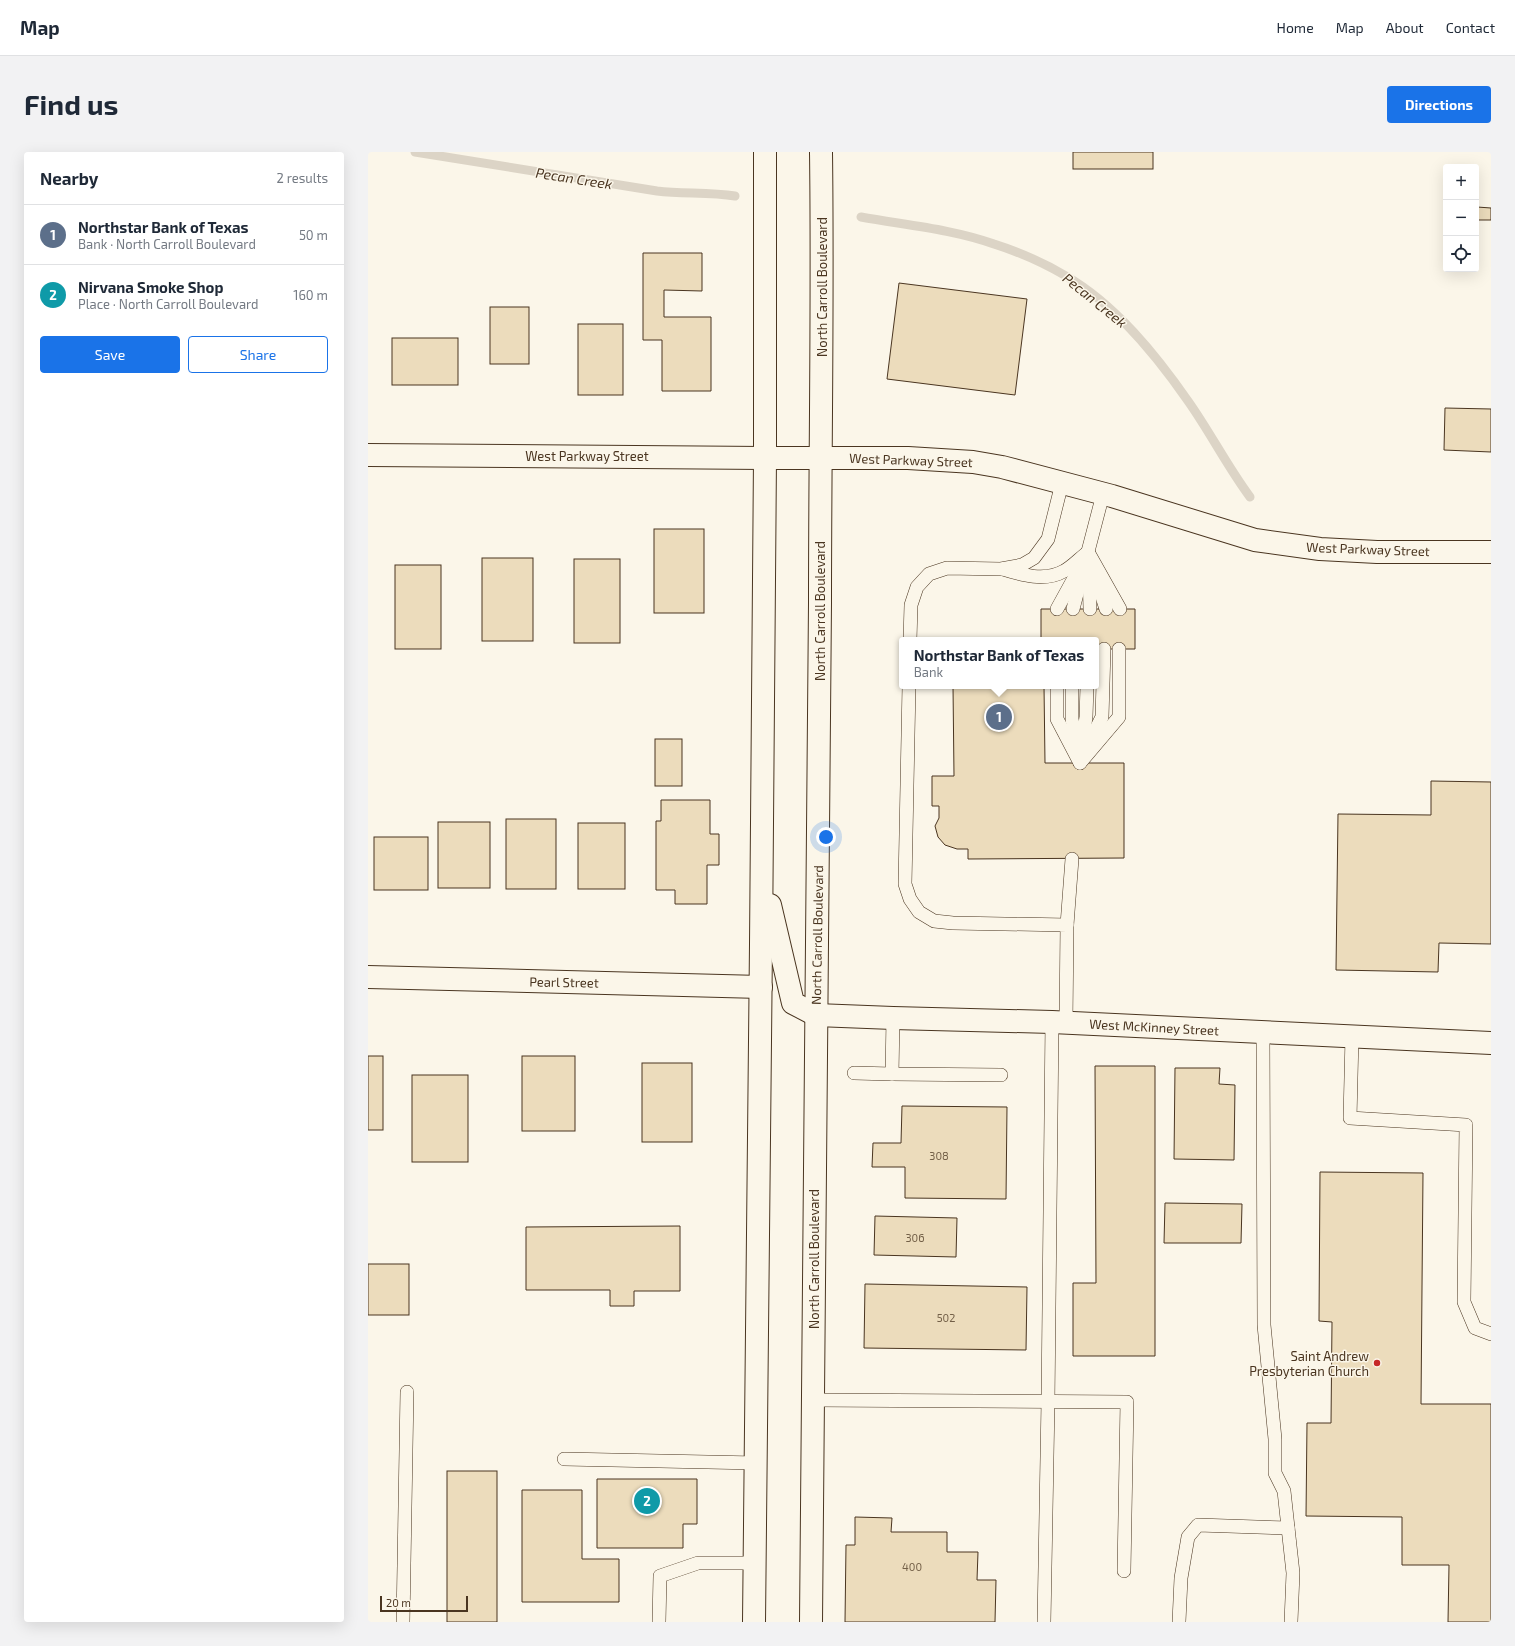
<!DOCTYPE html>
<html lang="en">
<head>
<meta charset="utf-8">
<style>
	:root { --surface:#fff; --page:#f2f2f3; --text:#1f2937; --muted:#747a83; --line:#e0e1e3; --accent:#1a73e8 }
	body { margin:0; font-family:"Exo 2",sans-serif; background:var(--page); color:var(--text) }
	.controls { position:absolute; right:12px; top:12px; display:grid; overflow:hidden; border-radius:4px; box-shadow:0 4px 16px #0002 }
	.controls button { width:36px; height:36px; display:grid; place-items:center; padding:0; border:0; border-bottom:1px solid var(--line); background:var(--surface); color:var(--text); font:20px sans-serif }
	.scale { position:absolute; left:12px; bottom:10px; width:88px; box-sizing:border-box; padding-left:4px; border:2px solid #4a3520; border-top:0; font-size:11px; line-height:14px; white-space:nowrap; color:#4a3520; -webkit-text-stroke:3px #fbf6e9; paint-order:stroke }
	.you { position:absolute; left:458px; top:685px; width:14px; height:14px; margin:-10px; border:3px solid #fff; border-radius:50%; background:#1a73e8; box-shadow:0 0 0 6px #1a73e833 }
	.badge { display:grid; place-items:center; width:26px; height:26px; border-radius:50%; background:var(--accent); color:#fff; font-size:13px; font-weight:700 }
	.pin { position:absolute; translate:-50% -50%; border:2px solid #fff; box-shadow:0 1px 4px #0006 }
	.popup { position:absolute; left:531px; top:485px; width:200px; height:52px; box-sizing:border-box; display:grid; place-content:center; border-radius:4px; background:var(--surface); filter:drop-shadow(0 1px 3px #0005); font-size:13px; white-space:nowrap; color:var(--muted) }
	.popup b { font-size:15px; color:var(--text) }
	.popup::after { content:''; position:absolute; left:50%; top:100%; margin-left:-8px; border:8px solid transparent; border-top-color:var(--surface) }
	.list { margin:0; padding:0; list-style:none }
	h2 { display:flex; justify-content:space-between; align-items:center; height:52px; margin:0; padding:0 16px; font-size:17px }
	h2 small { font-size:13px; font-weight:400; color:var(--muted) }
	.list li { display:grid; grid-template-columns:26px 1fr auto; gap:12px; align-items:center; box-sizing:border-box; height:60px; padding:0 16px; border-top:1px solid var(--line) }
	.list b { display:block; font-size:15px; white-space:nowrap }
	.list p { margin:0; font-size:13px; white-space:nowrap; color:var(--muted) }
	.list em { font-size:13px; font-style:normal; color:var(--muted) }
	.actions { display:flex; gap:8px; padding:12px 16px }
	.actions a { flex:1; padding:9px 0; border:1px solid var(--accent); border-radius:4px; text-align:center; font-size:14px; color:var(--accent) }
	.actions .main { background:var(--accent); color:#fff }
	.icon { flex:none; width:22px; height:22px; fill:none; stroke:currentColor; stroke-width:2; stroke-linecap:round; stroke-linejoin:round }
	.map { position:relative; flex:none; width:1123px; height:1470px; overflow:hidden; border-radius:4px }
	header { display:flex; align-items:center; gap:24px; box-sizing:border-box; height:56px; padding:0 20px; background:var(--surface); border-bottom:1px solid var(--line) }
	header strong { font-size:19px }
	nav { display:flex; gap:22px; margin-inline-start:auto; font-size:14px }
	.intro { display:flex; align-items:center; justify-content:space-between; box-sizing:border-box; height:96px; padding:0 24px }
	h1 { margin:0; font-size:28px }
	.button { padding:10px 18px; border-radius:4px; background:var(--accent); color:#fff; font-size:14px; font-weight:700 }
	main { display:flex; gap:24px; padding:0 24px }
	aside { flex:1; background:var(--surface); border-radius:4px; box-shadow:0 4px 16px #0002 }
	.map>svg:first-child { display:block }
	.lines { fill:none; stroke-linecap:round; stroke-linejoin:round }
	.stream { stroke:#dcd4c6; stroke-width:9 }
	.building { fill:#ecdcbc; stroke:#4a3520 }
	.service-casing { stroke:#4a3520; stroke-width:14 }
	.minor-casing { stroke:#4a3520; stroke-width:24 }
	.tertiary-casing { stroke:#4a3520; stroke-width:24 }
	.secondary-casing { stroke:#4a3520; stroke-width:24 }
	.service { stroke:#fbf6e9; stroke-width:13 }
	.minor { stroke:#fbf6e9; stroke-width:22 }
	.tertiary { stroke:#fbf6e9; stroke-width:22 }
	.secondary { stroke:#fbf6e9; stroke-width:22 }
	.poi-dot { fill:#c62828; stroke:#fbf6e9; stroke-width:1.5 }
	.labels { text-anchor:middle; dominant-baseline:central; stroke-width:3; stroke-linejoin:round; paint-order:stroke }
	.number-label { font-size:11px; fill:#725f47 }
	.street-label { font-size:13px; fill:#4a3520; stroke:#fbf6e9 }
	.poi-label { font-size:13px; fill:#4a3520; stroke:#fbf6e9; text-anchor:end }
	.water-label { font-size:14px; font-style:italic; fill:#4a3520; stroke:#fbf6e9 }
</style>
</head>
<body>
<header>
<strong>Map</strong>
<nav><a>Home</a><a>Map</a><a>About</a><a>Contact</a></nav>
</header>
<div class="intro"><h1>Find us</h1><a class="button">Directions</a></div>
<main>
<aside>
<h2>Nearby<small>2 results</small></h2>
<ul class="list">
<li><span class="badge" style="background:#5c6f8a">1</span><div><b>Northstar Bank of Texas</b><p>Bank · North Carroll Boulevard</p></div><em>50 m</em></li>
<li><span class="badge" style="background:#0f9aa8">2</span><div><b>Nirvana Smoke Shop</b><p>Place · North Carroll Boulevard</p></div><em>160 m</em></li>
</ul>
<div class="actions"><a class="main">Save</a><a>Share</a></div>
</aside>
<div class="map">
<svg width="1123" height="1470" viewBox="0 0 1123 1470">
	<rect width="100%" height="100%" fill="#fbf6e9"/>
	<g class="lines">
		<g class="stream">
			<path d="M 47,0 L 289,39 C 315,42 341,40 367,44"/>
			<path d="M 493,65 C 537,73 584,77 626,92 C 651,100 676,111 698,124 C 747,152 788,203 820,249 C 842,280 859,314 882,345"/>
		</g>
	</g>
	<g class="building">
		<rect x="705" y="0" width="80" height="17"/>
		<path d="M 1109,55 L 1123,56 L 1123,68 L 1109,68 Z"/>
		<path d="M 275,101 L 334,101 L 334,139 L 296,138 L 296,165 L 343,165 L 343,239 L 294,239 L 294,188 L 275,188 Z"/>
		<path d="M 531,131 L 659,147 L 647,243 L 519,227 Z"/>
		<rect x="122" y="155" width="39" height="57"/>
		<rect x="210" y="172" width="45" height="71"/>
		<rect x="24" y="186" width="66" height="47"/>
		<path d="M 1077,256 L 1123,257 L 1123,300 L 1076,298 Z"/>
		<rect x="286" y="377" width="50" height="84"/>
		<rect x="114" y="406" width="51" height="83"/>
		<rect x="206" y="407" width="46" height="84"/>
		<rect x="27" y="413" width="46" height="84"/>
		<path d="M 673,457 L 767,457 L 767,497 L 728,497 L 728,488 L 673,488 Z"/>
		<path d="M 585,534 L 676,534 L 677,611 L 756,611 L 756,706 L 600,707 L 600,697 L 589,697 L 577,693 L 570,685 L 567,674 L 571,666 L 571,654 L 564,654 L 564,624 L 586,624 Z"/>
		<rect x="287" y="587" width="27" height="47"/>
		<path d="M 1063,629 L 1123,630 L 1123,792 L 1071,791 L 1070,820 L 968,818 L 970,662 L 1063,663 Z"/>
		<path d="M 293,648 L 342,648 L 342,682 L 351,682 L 351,713 L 339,713 L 339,752 L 307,752 L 307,738 L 288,738 L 288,669 L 293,669 Z"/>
		<rect x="138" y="667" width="50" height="70"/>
		<rect x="70" y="670" width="52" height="66"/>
		<rect x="210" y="671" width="47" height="66"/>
		<rect x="6" y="685" width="54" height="53"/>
		<rect x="0" y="904" width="15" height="74"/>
		<rect x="154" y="904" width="53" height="75"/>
		<rect x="274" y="911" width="50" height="79"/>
		<path d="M 727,914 L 787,914 L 787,1204 L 705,1204 L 705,1131 L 728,1131 Z"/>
		<path d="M 807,916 L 852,916 L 851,932 L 867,933 L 866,1008 L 806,1007 Z"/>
		<rect x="44" y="923" width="56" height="87"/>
		<path d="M 534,954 L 639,955 L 638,1047 L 537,1046 L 537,1015 L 504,1015 L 505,991 L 533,991 Z"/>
		<path d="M 952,1020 L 1055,1021 L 1053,1252 L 1123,1252 L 1123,1470 L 1080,1470 L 1081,1413 L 1034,1413 L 1034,1365 L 938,1364 L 939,1271 L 963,1271 L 964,1170 L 951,1169 Z"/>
		<path d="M 797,1051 L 874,1052 L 873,1091 L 796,1091 Z"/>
		<path d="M 507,1064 L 589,1066 L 588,1105 L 506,1103 Z"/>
		<path d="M 312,1074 L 312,1139 L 266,1139 L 266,1154 L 242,1154 L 242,1138 L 158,1138 L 158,1075 Z"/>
		<rect x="0" y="1112" width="41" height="51"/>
		<path d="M 497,1132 L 659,1135 L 658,1198 L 496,1196 Z"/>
		<rect x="79" y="1319" width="50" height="151"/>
		<path d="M 229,1327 L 329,1327 L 329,1372 L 315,1372 L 315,1396 L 229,1396 Z"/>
		<path d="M 154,1338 L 214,1338 L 214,1407 L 251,1407 L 251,1450 L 154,1450 Z"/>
		<path d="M 487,1365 L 524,1366 L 523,1380 L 579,1380 L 579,1400 L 610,1400 L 609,1428 L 628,1428 L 627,1470 L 477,1470 L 478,1393 L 487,1393 Z"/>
	</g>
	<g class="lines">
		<defs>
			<g id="service">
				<path d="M 720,400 L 752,457"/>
				<path d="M 635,417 C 654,423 677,430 696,419 C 704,415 712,406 720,400"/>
				<path d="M 721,418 L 722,457"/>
				<path d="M 727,423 L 738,457"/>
				<path d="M 689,457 L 711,417"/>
				<path d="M 705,457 L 735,342"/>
				<path d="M 542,488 L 543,453 L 549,435 L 561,422 L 579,416 L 633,417 L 654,413 L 666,406 L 680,387 L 694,331"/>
				<path d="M 541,534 L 537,732 L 542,747 L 551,760 L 566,769 L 585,771 L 699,773 L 698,871"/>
				<path d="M 689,534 L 689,567 L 712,611"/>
				<path d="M 704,534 L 704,567 L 709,597"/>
				<path d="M 720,593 L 734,565 L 736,497"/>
				<path d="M 713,599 L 718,565 L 719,534"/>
				<path d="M 712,611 L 751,565 L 751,497"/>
				<path d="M 699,773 L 704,707"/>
				<path d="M 525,866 L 524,922 L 633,923"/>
				<path d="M 895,880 L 896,1173 L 907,1287 L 907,1321 L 916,1339 L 925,1421 L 923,1470"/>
				<path d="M 984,885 L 982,966 L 1098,973 L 1096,1150 L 1107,1176 L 1123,1182"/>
				<path d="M 486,921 L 524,922"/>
				<path d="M 445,1248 L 759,1250 L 756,1419"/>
				<path d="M 196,1307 L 388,1311"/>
				<path d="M 35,1470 L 39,1240"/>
				<path d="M 291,1470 L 292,1424 L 330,1411 L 387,1411"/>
				<path d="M 676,1470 L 680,1250 L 684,870"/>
				<path d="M 811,1470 L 813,1426 L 820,1385 L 830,1373 L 920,1376"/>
			</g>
			<g id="minor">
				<path d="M 0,303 L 397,306"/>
				<path d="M 0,825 L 393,835"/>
			</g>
			<g id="tertiary">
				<path d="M 397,306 L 540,306 L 605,310 L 634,315 L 744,344 L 887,388 L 952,397 L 1009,400 L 1123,400"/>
				<path d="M 448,863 L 525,866 L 684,870 L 1123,891"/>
			</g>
			<g id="secondary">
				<path d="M 402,753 L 425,851 L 448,863"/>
				<path d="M 386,1470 L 393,792 L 397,306 L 397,0"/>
				<path d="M 443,1470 C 446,1130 450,790 452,451 C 452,300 455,150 453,0"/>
			</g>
		</defs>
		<use href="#service" class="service-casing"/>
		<use href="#minor" class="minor-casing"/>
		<use href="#tertiary" class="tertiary-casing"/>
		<use href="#secondary" class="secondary-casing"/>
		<use href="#service" class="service"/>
		<use href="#minor" class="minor"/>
		<use href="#tertiary" class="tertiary"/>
		<use href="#secondary" class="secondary"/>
	</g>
	<circle class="poi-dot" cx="1009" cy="1211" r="4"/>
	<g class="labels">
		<g class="number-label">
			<text x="571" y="1003">308</text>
			<text x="547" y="1085">306</text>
			<text x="578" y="1165">502</text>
			<text x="544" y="1414">400</text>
		</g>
		<g class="street-label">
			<text transform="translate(454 135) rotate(-90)">North Carroll Boulevard</text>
			<text x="219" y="304">West Parkway Street</text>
			<text transform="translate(543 308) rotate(2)">West Parkway Street</text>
			<text transform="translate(1000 397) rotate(2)">West Parkway Street</text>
			<text transform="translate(452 459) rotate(-90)">North Carroll Boulevard</text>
			<text transform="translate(449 783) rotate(-89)">North Carroll Boulevard</text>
			<text transform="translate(196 830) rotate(1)">Pearl Street</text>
			<text transform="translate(786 875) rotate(3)">West McKinney Street</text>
			<text transform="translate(446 1107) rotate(-90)">North Carroll Boulevard</text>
		</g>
		<g class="poi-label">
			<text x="1001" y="1204">Saint Andrew<tspan x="1001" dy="15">Presbyterian Church</tspan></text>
		</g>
		<g class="water-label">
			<text transform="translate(206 26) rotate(9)">Pecan Creek</text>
			<text transform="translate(727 148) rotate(39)">Pecan Creek</text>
		</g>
	</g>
</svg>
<div class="controls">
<button>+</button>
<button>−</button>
<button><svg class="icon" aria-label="locate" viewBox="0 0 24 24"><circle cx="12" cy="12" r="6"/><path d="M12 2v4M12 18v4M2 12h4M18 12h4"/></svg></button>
</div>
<div class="scale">20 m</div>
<div class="you"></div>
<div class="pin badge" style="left:631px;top:565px;background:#5c6f8a">1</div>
<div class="popup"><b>Northstar Bank of Texas</b>Bank</div>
<div class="pin badge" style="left:279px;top:1349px;background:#0f9aa8">2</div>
</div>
</main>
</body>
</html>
